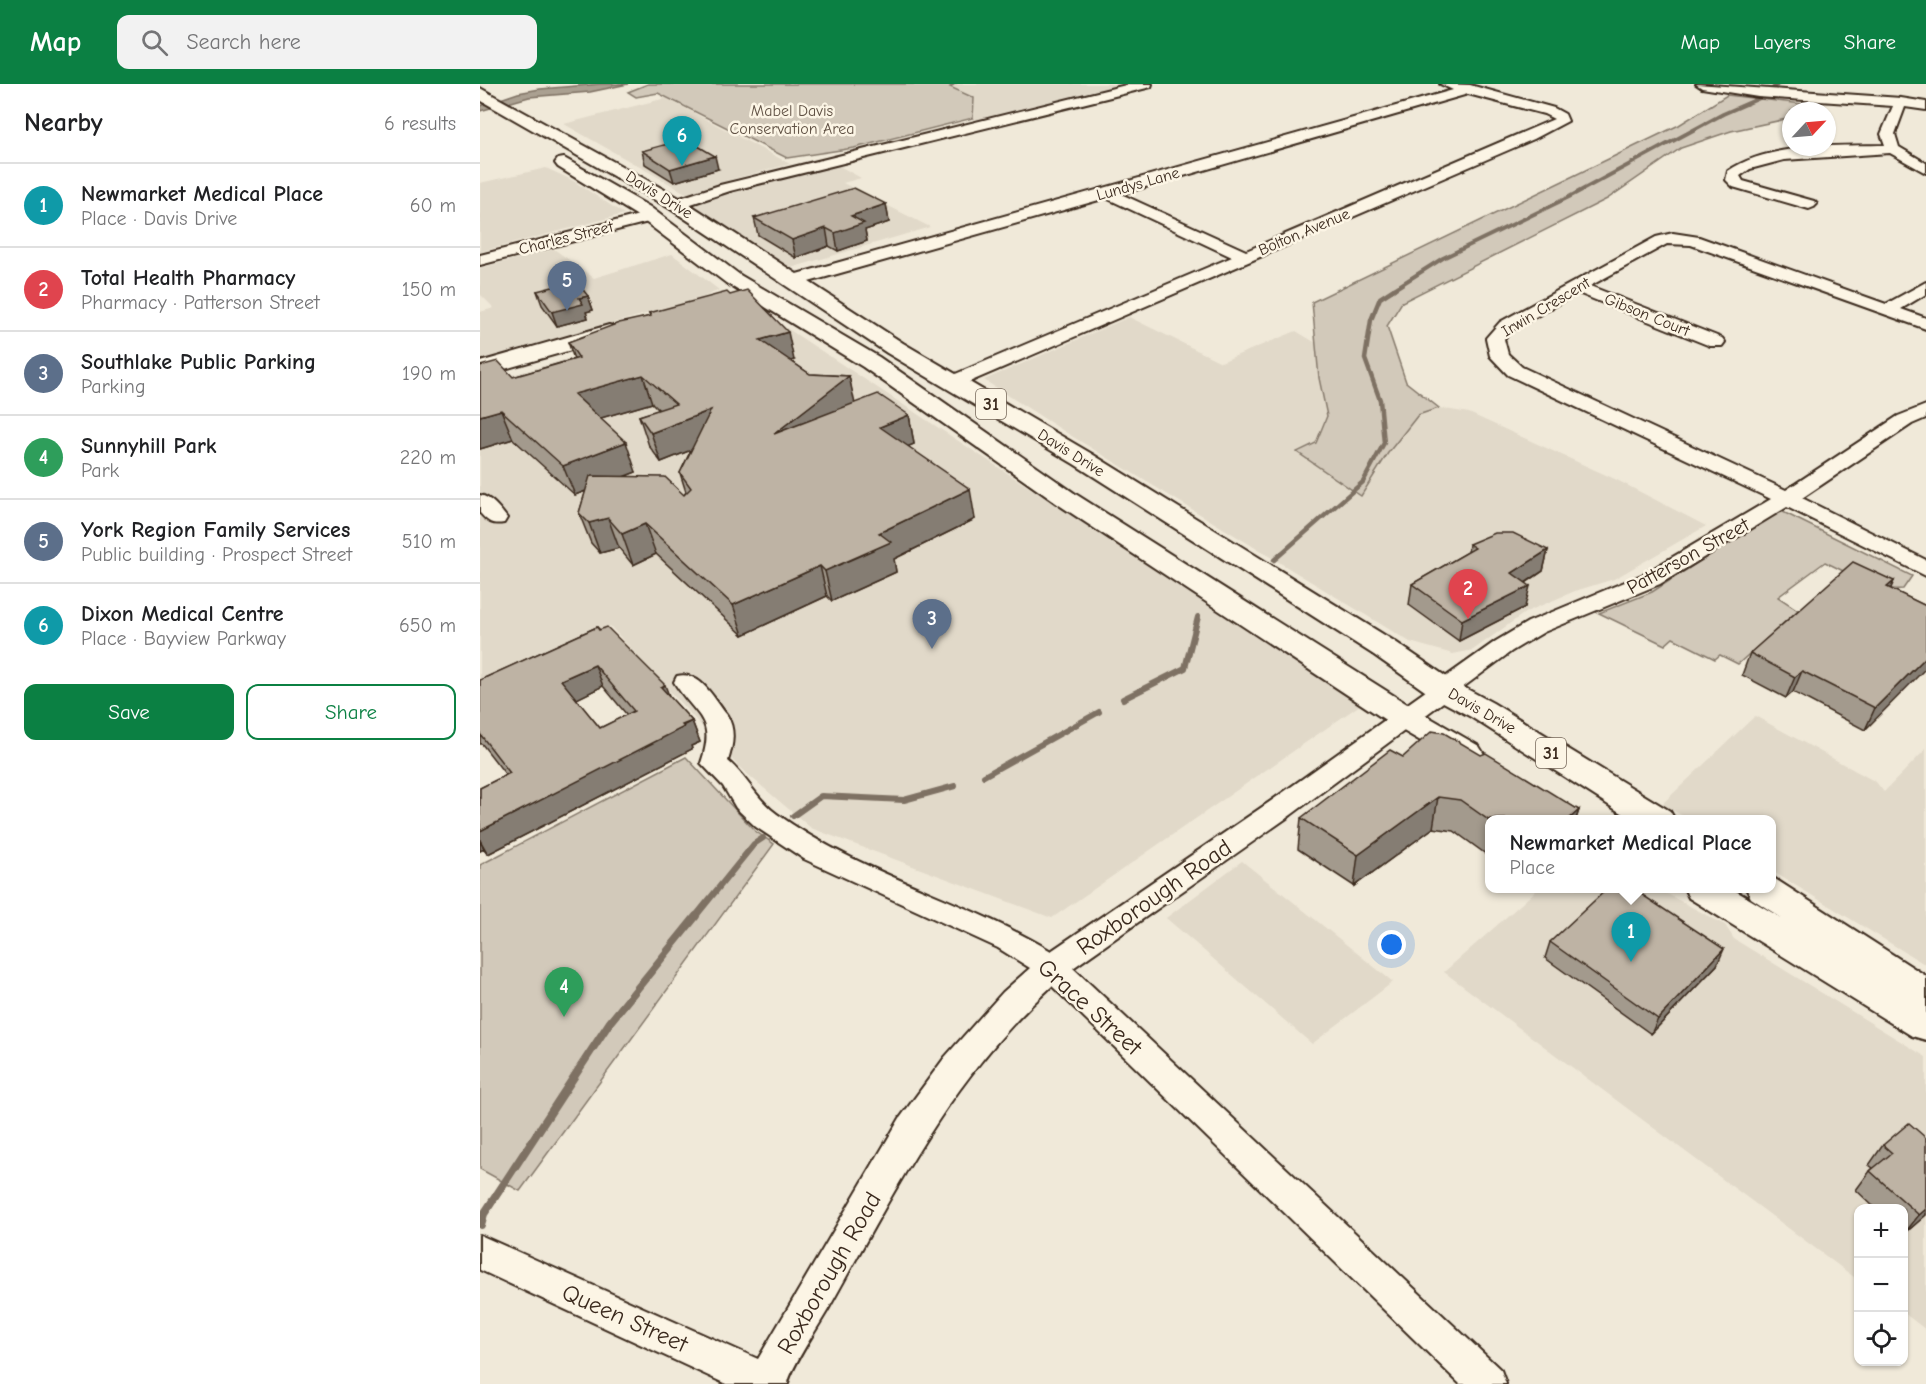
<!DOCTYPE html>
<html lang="en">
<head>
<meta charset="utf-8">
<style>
	:root { --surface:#fff; --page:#f2f2f2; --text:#202124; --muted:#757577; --line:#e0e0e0; --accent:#0b8043 }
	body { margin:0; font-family:"Comic Neue",sans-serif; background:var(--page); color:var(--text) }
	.controls { position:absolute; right:18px; bottom:18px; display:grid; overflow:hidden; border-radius:12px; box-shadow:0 2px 4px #0004 }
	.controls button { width:54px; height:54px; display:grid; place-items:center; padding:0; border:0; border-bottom:2px solid var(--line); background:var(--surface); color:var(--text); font:30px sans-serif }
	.compass { position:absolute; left:1302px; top:18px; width:54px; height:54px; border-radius:50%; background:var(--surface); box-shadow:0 2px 4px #0004; rotate:64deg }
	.you { position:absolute; left:912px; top:861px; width:21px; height:21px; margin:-15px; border:4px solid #fff; border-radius:50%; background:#1a73e8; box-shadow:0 0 0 9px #1a73e833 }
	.badge { display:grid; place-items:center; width:39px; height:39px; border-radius:50%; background:var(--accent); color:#fff; font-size:20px; font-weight:700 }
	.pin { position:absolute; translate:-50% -50px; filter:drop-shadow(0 2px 3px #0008) }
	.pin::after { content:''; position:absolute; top:32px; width:21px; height:18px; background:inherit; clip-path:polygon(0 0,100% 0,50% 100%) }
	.popup { position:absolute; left:1005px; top:731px; width:291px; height:78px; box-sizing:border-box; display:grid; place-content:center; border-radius:12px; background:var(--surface); filter:drop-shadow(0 2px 4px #0005); font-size:20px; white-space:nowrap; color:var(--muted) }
	.popup b { font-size:22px; color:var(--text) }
	.popup::after { content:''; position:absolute; left:50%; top:100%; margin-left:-12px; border:12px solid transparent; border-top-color:var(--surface) }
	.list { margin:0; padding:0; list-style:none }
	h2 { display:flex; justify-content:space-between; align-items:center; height:78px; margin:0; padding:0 24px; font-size:26px }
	h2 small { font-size:20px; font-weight:400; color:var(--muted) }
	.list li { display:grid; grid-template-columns:39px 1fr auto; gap:18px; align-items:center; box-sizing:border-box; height:84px; padding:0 24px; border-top:2px solid var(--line) }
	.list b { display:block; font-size:22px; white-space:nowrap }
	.list p { margin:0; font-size:20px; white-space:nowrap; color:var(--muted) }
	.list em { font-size:20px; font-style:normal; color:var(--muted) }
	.actions { display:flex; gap:12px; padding:18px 24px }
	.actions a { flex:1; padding:14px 0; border:2px solid var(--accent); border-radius:12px; text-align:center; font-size:21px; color:var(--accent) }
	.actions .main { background:var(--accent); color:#fff }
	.icon { flex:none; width:33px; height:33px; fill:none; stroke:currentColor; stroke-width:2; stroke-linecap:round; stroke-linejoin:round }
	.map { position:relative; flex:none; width:1446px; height:1300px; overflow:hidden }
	header { display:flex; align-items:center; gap:36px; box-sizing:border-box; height:84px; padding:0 30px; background:var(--accent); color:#fff }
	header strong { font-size:28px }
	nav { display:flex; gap:33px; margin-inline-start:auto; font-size:21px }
	.search { width:420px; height:54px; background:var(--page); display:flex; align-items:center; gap:15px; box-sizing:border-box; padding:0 21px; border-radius:12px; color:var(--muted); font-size:22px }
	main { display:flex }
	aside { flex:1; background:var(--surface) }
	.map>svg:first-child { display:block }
	.built { fill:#e1d9c9 }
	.green { fill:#d2c9ba; stroke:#867a6c; stroke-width:1.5 }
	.water { fill:#aaa091; stroke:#7e7163; stroke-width:1.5 }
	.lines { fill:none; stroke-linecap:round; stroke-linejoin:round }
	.stream-far3 { stroke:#7e7163; stroke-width:4 }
	.stream-far2 { stroke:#7e7163; stroke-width:4.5 }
	.stream-far1 { stroke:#7e7163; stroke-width:6 }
	.stream { stroke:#7e7163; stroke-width:8 }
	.minor-casing { stroke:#3b2a1e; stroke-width:4 }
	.major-casing { stroke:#3b2a1e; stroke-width:4 }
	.minor { fill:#fcf5e5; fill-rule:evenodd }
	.major { fill:#fcf5e5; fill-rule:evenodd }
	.wall { fill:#a39a8d; stroke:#3b2a1e; stroke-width:1.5; fill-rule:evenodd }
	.shaded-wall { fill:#857d73; stroke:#3b2a1e; stroke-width:1.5 }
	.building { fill:#beb3a4; stroke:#3b2a1e; stroke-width:1.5; fill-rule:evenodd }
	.labels { text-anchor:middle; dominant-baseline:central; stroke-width:5; stroke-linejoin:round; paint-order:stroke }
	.far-park-label { font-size:16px; fill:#615245; stroke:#fcf5e5 }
	.far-street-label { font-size:16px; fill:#3b2a1e; stroke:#fcf5e5 }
	.shield { fill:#fcf5e5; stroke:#75675a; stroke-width:1.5 }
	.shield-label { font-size:18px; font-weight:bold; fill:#3b2a1e }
	.street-label { font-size:20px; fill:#3b2a1e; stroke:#fcf5e5 }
	.near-street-label { font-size:24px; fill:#3b2a1e; stroke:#fcf5e5 }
</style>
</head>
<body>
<header>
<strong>Map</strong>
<div class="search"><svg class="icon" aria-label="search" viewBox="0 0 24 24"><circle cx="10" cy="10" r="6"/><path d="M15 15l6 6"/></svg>Search here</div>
<nav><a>Map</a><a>Layers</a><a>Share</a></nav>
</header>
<main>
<aside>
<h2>Nearby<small>6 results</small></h2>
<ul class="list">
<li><span class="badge" style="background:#0f9aa8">1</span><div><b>Newmarket Medical Place</b><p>Place · Davis Drive</p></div><em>60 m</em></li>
<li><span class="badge" style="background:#e0444e">2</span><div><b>Total Health Pharmacy</b><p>Pharmacy · Patterson Street</p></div><em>150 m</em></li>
<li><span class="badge" style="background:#5c6f8a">3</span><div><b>Southlake Public Parking</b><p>Parking</p></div><em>190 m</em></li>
<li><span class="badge" style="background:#2e9e5b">4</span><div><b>Sunnyhill Park</b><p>Park</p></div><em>220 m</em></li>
<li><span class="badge" style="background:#5c6f8a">5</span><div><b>York Region Family Services</b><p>Public building · Prospect Street</p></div><em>510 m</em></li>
<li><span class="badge" style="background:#0f9aa8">6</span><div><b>Dixon Medical Centre</b><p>Place · Bayview Parkway</p></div><em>650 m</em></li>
</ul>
<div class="actions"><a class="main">Save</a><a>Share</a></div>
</aside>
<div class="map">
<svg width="1446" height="1300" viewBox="0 0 1446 1300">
	<rect width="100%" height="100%" fill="#f0e9d9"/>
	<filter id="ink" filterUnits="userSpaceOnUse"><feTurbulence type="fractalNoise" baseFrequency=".0167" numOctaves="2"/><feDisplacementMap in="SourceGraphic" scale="12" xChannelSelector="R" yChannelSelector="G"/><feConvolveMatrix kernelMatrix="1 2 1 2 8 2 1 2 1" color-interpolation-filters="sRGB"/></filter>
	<g filter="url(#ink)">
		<g class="built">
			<path d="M 475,0 L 647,0 L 498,36 L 493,34 L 494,14 L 469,2 Z"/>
			<path d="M 186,14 L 310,80 L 250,96 L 211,112 L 84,40 Z"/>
			<path d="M 354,79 L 381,94 L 363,99 L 450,143 L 304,186 L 207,122 L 213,117 Z"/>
			<path d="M 66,84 L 92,96 L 144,130 L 0,168 L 0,99 Z"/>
			<path d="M 74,165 L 114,194 L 192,170 L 239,206 L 220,215 L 0,276 L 0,228 L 14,224 L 0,210 L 0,184 Z"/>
			<path d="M 273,222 L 880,621 L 572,834 L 331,744 L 259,683 L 130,542 L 0,599 L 0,300 Z"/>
			<path d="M 649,233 L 741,278 L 816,247 L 836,259 L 839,294 L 847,333 L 836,359 L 818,367 L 881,412 L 908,369 L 938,331 L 959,324 L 989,329 L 1137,396 L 1226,442 L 1134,495 L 1095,507 L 1046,528 L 993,566 L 973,570 L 930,558 L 590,351 L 504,296 Z"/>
			<path d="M 1275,632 L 1396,698 L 1404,708 L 1446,665 L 1446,881 L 1292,787 L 1292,736 L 1208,735 L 1182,720 Z"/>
			<path d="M 762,777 L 913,898 L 832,960 L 686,834 Z"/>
			<path d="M 1058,805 L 1178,805 L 1245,841 L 1254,855 L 1446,973 L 1446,1246 L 1424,1229 L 1424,1124 L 1378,1124 L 1378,1196 L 964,888 Z"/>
		</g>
		<g class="green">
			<path d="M 168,0 L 475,0 L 470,3 L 494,14 L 493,34 L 374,64 L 307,74 L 178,9 L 156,13 L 148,8 Z"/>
			<path d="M 1247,11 L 1339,22 L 1332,27 L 1311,27 L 1311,34 L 1251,47 L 1201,64 L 1127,115 L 922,218 L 907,242 L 926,298 L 959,324 L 938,331 L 908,369 L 881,412 L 817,368 L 836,359 L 847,332 L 839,294 L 832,218 L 1199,41 Z"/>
			<path d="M 1299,426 L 1432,492 L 1423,505 C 1395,507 1369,489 1345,478 L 1298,513 L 1318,526 L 1258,580 L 1240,571 L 1235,575 L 1193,554 L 1185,561 L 1119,529 L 1172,508 Z"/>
			<path d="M 206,673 L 275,747 L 294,760 L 40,1107 L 0,1085 L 0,781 Z"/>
		</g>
		<path class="water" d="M 121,0 L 148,0 L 110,8 L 49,13 L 0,27 L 0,22 L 38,9 L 60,5 Z"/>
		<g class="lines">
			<path class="stream-far3" d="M 911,207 L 963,174 L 1089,113 L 1243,30 L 1282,13 L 1298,0"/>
			<path class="stream-far2" d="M 794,476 L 883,398 L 904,359 L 900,316 L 885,275 L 891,236 L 900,214 L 914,205"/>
			<g class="stream-far1">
				<path d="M 643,615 L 705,584 L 718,533"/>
				<path d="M 504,692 L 619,628"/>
				<path d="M 313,732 L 341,712 L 424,716 L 475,702"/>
				<path d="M 215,833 L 274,760 L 283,754"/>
			</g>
			<path class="stream" d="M 1,1141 L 4,1130 L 130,938 L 216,832"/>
			<defs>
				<g id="minor">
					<path d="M 650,0 L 672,0 L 671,3 L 250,107 L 196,125 L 188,120 L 191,117 L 240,101 Z"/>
					<path d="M 960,0 L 990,1 L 1074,24 L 1085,30 L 1088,37 L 1054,55 L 480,302 L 466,302 L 464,298 L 466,294 L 752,173 L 626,114 L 318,201 L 306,201 L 304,197 L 306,193 L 973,6 ZM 988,10 L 1064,30 L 1074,35 L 766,167 L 641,110 Z"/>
					<path d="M 1216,0 L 1421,14 L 1446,18 L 1446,26 L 1425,23 L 1415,50 L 1419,63 L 1446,79 L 1446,89 L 1410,69 L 1304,76 L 1270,85 L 1260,92 L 1263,97 L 1334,117 L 1337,120 L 1334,123 L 1329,125 L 1253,103 L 1246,96 L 1248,87 C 1288,59 1357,62 1405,61 L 1401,50 L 1413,22 L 1278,13 L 1222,4 Z"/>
					<path d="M 171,128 L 176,130 L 179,133 L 176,136 L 0,181 L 0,171 Z"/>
					<path d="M 1193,149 L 1219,153 L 1406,220 L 1446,198 L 1446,210 L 1421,225 L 1446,234 L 1446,245 L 1211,161 L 1187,160 L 1110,202 L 1242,254 L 1245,258 L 1242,262 L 1230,262 L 1098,209 L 1032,246 L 1024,255 L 1028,270 L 1042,283 L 1306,406 L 1418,332 L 1446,321 L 1446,334 L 1432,340 L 1322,414 L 1446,476 L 1446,492 L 1307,423 L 1180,500 L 1064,548 L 1032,567 L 811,731 L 593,884 L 1021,1286 L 1026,1300 L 980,1300 L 572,902 C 471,993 414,1108 349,1224 C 340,1240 309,1286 308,1300 L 246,1300 L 0,1186 L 0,1151 L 278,1275 L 420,1034 L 465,973 L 523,908 L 550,884 L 518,864 L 324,775 L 276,743 L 256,724 L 243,702 L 221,679 C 237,633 215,633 194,598 L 197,592 C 220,586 234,615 247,631 C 256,646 253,661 248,677 C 267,693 276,715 297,730 C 380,790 484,815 571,867 L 791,717 L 1016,557 L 1048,538 L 1164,490 L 1291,415 L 1028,291 L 1010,272 L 1006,254 L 1020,238 L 1176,153 Z"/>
					<path d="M 0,411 C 11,413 20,425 27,434 L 24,439 C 12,441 8,438 0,429 Z"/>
				</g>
				<g id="major">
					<path d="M 0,4 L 203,116 L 423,259 L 612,370 L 914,557 L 974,598 L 1013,619 L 1190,727 L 1195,736 L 1152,736 L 991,633 L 952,612 L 894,571 L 594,380 L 407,269 L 189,124 L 0,16 Z"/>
					<path d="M 84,74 L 170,123 L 260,191 L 399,273 L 597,411 L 935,625 L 999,662 L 1004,670 L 999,678 L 988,681 L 977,678 L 913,641 L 579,421 L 383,283 L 246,199 L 156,131 L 78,83 L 75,79 L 78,75 Z"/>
					<path d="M 129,241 L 137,243 L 140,248 L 137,253 L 0,292 L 0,278 Z"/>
					<path d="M 1292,793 L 1446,892 L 1446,956 L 1432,952 L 1209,814 L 1204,804 L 1251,804 L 1303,835 L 1271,814 L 1266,804 L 1292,804 Z"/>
				</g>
			</defs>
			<use href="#minor" class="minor-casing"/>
			<use href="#major" class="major-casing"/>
			<use href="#minor" class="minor"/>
			<use href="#major" class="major"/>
		</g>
		<g class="wall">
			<path d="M 162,67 L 238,85 L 194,98 L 165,80 Z"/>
			<path d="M 406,120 L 409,138 L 385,146 L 387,157 L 358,167 L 349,162 L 316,174 L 278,151 L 274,134 Z"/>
			<path d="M 57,207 L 108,212 L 113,226 L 106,228 L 108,234 L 77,242 L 62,221 Z"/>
			<path d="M 169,229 L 314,276 L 311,277 L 330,290 L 369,292 L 374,319 L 429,331 L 434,360 L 428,362 L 495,435 L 414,475 L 416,488 L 352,517 L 347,512 L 263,551 L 176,470 L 153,481 L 139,464 L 120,469 L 111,459 L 99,429 L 106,407 L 95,411 L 33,355 L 0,365 L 0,282 L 33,293 L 94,275 L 88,258 L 170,232 ZM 172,319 L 179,326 L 159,332 L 169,362 L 181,378 L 211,366 L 200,389 L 206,408 L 204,411 L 143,393 L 156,388 L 120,334 Z"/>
			<path d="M 989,460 L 1068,466 L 1063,487 L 1046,499 L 1045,523 L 979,557 L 929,521 L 932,500 L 988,468 Z"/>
			<path d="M 1414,497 L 1410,505 L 1446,522 L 1385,646 L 1313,608 L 1306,614 L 1262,591 L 1270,569 Z"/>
			<path d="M 117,543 L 189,612 L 212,637 L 220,658 L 211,662 L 212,665 L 8,770 L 4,765 L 0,767 L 0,704 L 26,691 L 2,660 L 0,660 L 0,596 ZM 123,602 L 147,631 L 120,644 L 96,615 Z"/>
			<path d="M 1001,671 L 1099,726 L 1096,735 L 1010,735 L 1010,773 L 974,747 L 953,744 L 874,802 L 818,765 L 821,734 Z"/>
			<path d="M 1070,858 L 1237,881 L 1171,950 L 1065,874 Z"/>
			<path d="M 1446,1054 L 1446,1131 L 1424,1150 L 1424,1125 L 1396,1125 L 1376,1106 L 1390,1087 L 1393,1084 L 1389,1081 L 1403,1061 Z"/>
		</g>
		<g class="shaded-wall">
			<path d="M 235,72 L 238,85 L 194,98 L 190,85 Z"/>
			<path d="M 406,120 L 409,138 L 385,146 L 387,157 L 358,167 L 355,149 L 371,132 Z"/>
			<path d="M 346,144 L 349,162 L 316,174 L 312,156 Z"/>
			<path d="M 108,212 L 113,226 L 106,228 L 108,234 L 77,242 L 72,228 L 99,214 Z"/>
			<path d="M 308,248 L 314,276 L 287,284 L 280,256 Z"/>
			<path d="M 163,291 L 172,319 L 104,339 L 94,310 Z"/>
			<path d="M 369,292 L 375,320 L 294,350 Z"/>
			<path d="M 21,326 L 33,355 L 0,365 L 0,332 Z"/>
			<path d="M 231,326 L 239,355 L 181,378 L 171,349 Z"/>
			<path d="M 429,331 L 434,360 L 405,372 L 400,343 Z"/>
			<path d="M 146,358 L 156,388 L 95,411 L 83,382 Z"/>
			<path d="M 490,405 L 495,435 L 414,475 L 416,488 L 352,517 L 345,487 L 399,449 Z"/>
			<path d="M 128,434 L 139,464 L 120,469 L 109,439 Z"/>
			<path d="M 165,440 L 176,470 L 153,481 L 142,450 Z"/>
			<path d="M 1068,466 L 1063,487 L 1028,510 L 1032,489 Z"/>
			<path d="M 340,482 L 347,512 L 263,551 L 253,521 Z"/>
			<path d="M 1414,497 L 1405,518 L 1407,503 Z"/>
			<path d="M 1050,502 L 1045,523 L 979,557 L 982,536 Z"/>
			<path d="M 1446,573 L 1446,584 L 1385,646 L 1395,624 Z"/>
			<path d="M 115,581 L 123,602 L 91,618 L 81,596 Z"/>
			<path d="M 1322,587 L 1313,608 L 1306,614 L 1315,593 Z"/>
			<path d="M 185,601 L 193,622 L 181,603 Z"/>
			<path d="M 212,637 L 220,658 L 211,662 L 212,665 L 8,770 L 0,756 L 0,747 Z"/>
			<path d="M 958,713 L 953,744 L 874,802 L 878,771 Z"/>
			<path d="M 1099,726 L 1096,735 L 1089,735 Z"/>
			<path d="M 0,757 L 4,765 L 0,767 Z"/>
			<path d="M 1244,865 L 1237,881 L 1171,950 L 1178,935 Z"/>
			<path d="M 1446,1125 L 1446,1131 L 1424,1150 L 1439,1131 Z"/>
		</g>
		<g class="building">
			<path d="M 206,55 L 235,72 L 190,85 L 162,67 Z"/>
			<path d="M 374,104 L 406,120 L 371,132 L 384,139 L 355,149 L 346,144 L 312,156 L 274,134 Z"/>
			<path d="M 96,197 L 108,212 L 99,214 L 103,220 L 72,228 L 57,207 Z"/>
			<path d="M 267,206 L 308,248 L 280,256 L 330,290 L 369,292 L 294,350 L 398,310 L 429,331 L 400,343 L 490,405 L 399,449 L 411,458 L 345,487 L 340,482 L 253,521 L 165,440 L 142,450 L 128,434 L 109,439 L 99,429 L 110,392 L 185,393 L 204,411 L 211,404 L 200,389 L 231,326 L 171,349 L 159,332 L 196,320 L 163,291 L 94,310 L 146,358 L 83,382 L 21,326 L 0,332 L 0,282 L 18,277 L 33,293 L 99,274 L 88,258 L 139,239 L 171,232 L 169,229 L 247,208 L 250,211 Z"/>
			<path d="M 1015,449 L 1033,449 L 1068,466 L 1032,489 L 1050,502 L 982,536 L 932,500 L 995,464 L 989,460 Z"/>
			<path d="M 1373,478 L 1414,497 L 1407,503 L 1446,522 L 1446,573 L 1395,624 L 1322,587 L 1315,593 L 1270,569 Z"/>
			<path d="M 117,543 L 119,546 L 127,543 L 185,601 L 181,603 L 212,637 L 202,641 L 204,643 L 0,747 L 0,704 L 30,689 L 0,650 L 0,596 ZM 115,581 L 154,627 L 120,644 L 81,596 Z"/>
			<path d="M 952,647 L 964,649 L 1001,671 L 1006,669 L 1099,726 L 1089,735 L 1010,735 L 1010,737 L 980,716 L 958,713 L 878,771 L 821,734 L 910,666 L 923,673 Z"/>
			<path d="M 1128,804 L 1152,804 L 1244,865 L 1178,935 L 1070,858 Z"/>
			<path d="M 1429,1039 L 1446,1054 L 1446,1125 L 1439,1131 L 1390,1087 L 1412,1069 L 1403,1061 Z"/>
		</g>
	</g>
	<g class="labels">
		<g class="far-park-label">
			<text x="312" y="27">Mabel Davis<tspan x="312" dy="18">Conservation Area</tspan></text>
		</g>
		<g class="far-street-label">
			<text transform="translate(658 100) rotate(-16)">Lundys Lane</text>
			<text transform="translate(179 111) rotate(32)">Davis Drive</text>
			<text transform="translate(824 148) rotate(-23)">Bolton Avenue</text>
			<text transform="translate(86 154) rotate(-14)">Charles Street</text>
			<text transform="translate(1066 223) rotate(-31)">Irwin Crescent</text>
			<text transform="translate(1167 231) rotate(22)">Gibson Court</text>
			<text transform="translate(591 369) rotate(32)">Davis Drive</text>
			<text transform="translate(1002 627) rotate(30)">Davis Drive</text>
		</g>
		<g class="shield">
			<rect x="496" y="305" width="30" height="30" rx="4.5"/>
			<rect x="1056" y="654" width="30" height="30" rx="4.5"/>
		</g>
		<g class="shield-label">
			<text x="511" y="320">31</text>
			<text x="1071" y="669">31</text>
		</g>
		<g class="street-label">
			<text transform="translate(1208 472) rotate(-29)">Patterson Street</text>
		</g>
		<g class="near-street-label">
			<text transform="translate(674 813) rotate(-35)">Roxborough Road</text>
			<text transform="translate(610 923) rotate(42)">Grace Street</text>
			<text transform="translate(349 1189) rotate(-60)">Roxborough Road</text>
			<text transform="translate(145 1234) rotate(24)">Queen Street</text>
		</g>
	</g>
</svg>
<div class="controls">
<button>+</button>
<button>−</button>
<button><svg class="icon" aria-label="locate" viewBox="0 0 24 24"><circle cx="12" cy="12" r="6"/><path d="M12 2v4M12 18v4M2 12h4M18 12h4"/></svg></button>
</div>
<svg class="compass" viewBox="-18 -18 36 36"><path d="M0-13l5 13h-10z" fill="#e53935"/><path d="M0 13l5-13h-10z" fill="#757577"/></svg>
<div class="you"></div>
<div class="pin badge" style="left:1151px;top:878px;background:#0f9aa8">1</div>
<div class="popup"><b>Newmarket Medical Place</b>Place</div>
<div class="pin badge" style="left:988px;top:535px;background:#e0444e">2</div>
<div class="pin badge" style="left:452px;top:565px;background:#5c6f8a">3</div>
<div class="pin badge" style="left:84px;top:933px;background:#2e9e5b">4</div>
<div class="pin badge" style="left:87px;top:227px;background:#5c6f8a">5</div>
<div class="pin badge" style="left:202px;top:82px;background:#0f9aa8">6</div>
</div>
</main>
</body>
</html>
